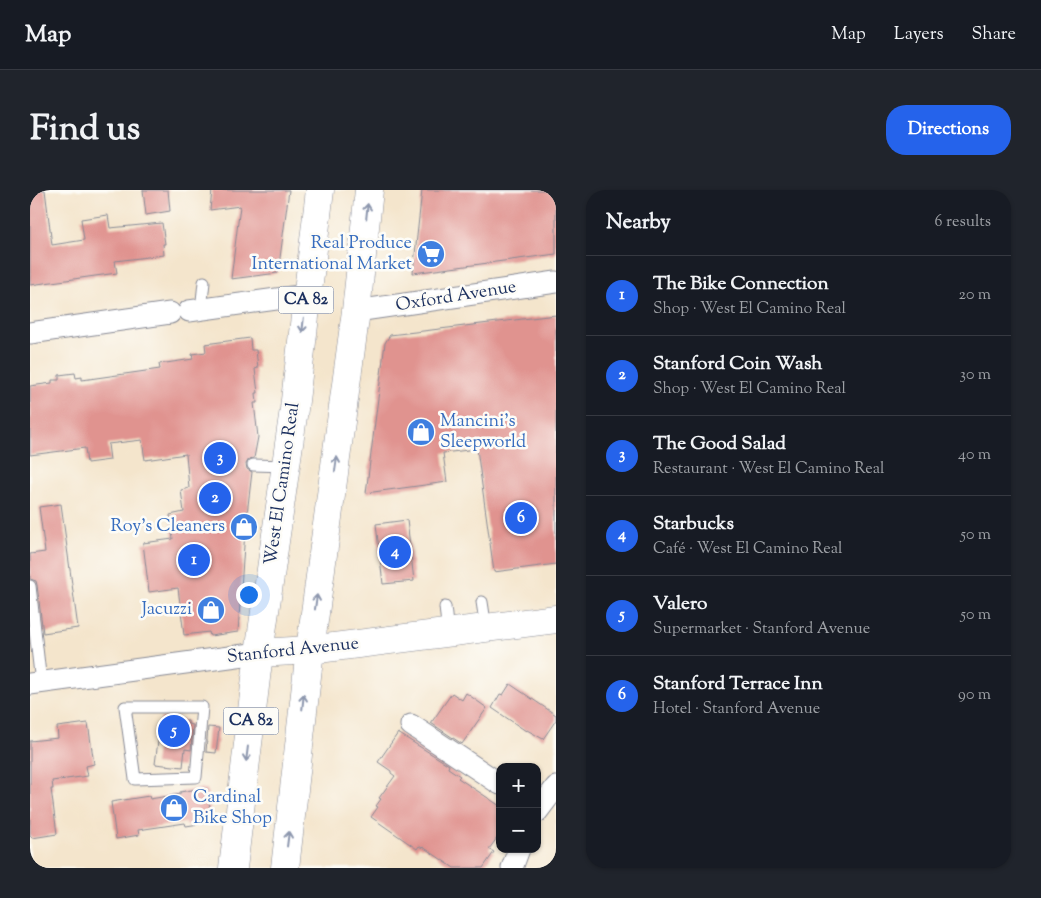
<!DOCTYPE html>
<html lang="en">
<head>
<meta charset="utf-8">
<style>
	:root { --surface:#171b24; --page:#20242c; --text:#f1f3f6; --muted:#9ea1a6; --line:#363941; --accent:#2563eb }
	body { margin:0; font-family:"Sorts Mill Goudy",serif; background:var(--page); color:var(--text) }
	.controls { position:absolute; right:15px; bottom:15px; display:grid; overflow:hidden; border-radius:10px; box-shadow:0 1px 4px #0004 }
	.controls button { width:45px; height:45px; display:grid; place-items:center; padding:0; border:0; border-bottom:1px solid var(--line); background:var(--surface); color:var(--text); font:25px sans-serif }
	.you { position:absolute; left:218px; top:404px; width:18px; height:18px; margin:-12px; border:4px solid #fff; border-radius:50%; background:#1a73e8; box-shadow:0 0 0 8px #1a73e833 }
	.badge { display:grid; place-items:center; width:32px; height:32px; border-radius:50%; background:var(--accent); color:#fff; font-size:16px; font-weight:700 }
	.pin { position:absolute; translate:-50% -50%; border:2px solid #fff; box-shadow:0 1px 5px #0006 }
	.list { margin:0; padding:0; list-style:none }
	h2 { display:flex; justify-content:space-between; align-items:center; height:65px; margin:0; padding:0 20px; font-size:21px }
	h2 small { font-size:16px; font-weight:400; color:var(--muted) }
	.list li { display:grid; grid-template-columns:32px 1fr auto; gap:15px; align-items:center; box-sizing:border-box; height:80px; padding:0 20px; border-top:1px solid var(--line) }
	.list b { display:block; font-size:19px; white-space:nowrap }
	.list p { margin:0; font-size:16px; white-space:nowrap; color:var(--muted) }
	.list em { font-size:16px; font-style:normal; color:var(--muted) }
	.map { position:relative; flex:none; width:526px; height:678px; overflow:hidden; border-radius:20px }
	header { display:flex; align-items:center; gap:30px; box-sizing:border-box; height:70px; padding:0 25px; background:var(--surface); border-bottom:1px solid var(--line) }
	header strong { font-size:24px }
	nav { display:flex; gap:28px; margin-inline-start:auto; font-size:18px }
	.intro { display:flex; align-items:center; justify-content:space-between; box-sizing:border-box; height:120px; padding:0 30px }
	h1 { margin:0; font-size:35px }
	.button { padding:12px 22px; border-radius:20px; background:var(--accent); color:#fff; font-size:18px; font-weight:700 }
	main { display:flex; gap:30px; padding:0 30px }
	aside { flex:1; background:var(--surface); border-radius:20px; box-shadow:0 1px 4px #0004 }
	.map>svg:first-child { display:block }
	.building { fill:#e0938f }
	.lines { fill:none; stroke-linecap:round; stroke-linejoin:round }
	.service-casing { stroke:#888a95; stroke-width:13 }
	.minor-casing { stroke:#888a95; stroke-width:23 }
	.tertiary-casing { stroke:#888a95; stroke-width:29 }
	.primary-casing { stroke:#888a95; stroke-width:29 }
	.service { stroke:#fff; stroke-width:11 }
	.minor { stroke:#fff; stroke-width:21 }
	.tertiary { stroke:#fff; stroke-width:28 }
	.primary { stroke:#fff; stroke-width:28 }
	.oneway { stroke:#8d97ae }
	.labels { text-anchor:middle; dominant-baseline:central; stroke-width:5; stroke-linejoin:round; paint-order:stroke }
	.shield { fill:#fdfcf7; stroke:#5f6c8c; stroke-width:1 }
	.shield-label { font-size:16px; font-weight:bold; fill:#1b2f5e }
	.shop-label { font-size:18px; fill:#366cbe; stroke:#fdfcf7; text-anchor:end }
	.street-label { font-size:18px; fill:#1b2f5e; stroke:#fdfcf7 }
</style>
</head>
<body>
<header>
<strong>Map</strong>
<nav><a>Map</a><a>Layers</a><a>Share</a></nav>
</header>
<div class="intro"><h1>Find us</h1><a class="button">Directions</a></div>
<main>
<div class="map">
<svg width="526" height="678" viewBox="0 0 526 678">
	<rect width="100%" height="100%" fill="#fdfcf7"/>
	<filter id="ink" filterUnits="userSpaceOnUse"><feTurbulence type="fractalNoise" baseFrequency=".02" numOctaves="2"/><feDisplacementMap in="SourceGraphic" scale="10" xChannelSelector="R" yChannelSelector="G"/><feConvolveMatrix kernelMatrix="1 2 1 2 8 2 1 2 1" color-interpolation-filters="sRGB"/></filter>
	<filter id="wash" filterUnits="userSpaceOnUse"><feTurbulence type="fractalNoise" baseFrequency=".0096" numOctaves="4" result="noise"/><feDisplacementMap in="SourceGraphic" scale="20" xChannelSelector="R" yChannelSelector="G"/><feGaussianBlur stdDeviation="1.12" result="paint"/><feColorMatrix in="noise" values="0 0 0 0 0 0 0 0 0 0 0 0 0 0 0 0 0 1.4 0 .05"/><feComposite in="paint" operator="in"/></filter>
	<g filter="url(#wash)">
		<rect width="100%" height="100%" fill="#f4e5cc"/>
		<g id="blocks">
			<g class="building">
				<path d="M 0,0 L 15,0 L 22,55 L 54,50 L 51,29 L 78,25 L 80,38 L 132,33 L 135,54 L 133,54 L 134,65 L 85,71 L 87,83 L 0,95 Z"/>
				<path d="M 113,0 L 138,0 L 140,21 L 116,25 Z"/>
				<path d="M 182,0 L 259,0 L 248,83 L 201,89 L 210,16 L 180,20 Z"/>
				<path d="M 392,0 L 526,0 L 526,64 L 383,83 Z"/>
				<path d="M 526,125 L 526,374 L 464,382 L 447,259 L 413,263 L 417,292 L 336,303 L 355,153 L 360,145 Z"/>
				<path d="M 220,148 L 221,160 L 226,160 L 228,178 L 225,179 L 228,203 L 226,203 L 227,213 L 224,213 L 228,247 L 224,268 L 219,269 L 216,274 L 217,279 L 222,282 L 215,341 L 208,442 L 180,446 L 179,442 L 154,445 L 148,398 L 119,402 L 113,353 L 143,349 L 140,325 L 154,322 L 151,300 L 159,298 L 156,264 L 115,270 L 112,250 L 78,254 L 80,270 L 57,273 L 55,258 L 0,265 L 0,196 L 22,193 L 22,190 L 29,190 L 29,185 L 45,183 L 46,188 L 52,187 L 52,190 L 130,179 L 129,174 L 163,169 L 162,164 L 176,162 L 175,154 Z"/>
				<path d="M 31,314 L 48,438 L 13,443 L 7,395 L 6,391 L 0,389 L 0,364 L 15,362 L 9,317 Z"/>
				<path d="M 377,330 L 384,391 L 353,394 L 346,334 Z"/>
				<path d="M 480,494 L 526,525 L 526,530 L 513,549 L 497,540 L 496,541 L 462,518 L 470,504 L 473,505 Z"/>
				<path d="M 422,503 L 432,510 L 436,503 L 457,518 L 432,554 L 401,533 Z"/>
				<path d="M 131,528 L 158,531 L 158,534 L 163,535 L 161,560 L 155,559 L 153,577 L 125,574 Z"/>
				<path d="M 58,533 L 64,574 L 56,576 L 58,586 L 22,591 L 23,599 L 21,599 L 27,644 L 2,648 L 0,646 L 0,551 L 28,548 L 27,537 Z"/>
				<path d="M 178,537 L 189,538 L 186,563 L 176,562 Z"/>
				<path d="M 368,543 L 419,575 L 418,578 L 430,586 L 428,588 L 470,616 L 470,644 L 459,659 L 464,662 L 453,678 L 424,678 L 393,657 L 392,658 L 389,656 L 387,659 L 341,627 L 348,617 L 346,616 L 351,609 L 349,608 L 365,586 L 361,583 L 361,581 L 348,572 Z"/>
				<path d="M 173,598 L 173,599 L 177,599 L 182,632 L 156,636 L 155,633 L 108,640 L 109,645 L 86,649 L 81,612 L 119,606 L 120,609 L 150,604 L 150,602 Z"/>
			</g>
		</g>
	</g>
	<g filter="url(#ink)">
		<use href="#blocks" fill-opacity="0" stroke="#888a95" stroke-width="1"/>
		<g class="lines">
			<defs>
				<g id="service">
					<path d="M 171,120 L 174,92"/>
					<path d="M 223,275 L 257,276"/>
					<path d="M 0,396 L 11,493"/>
					<path d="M 452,412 L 456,438"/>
					<path d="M 415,417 L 418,443"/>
					<path d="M 95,517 L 172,517 L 166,587 L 105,589 Z"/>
				</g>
				<g id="minor">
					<path d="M 159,121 L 276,105"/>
					<path d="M 326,121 L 526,92"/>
					<path d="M 0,143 L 140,123"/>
					<path d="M 0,494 L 229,463"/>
					<path d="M 381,535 L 470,594"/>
					<path d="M 507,622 L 526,597"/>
					<path d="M 482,678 L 489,659"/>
				</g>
				<path id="tertiary" d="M 229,463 L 280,460 L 526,429"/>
				<g id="primary">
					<path d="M 203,678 L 229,463 L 264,219 L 290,0"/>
					<path d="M 255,678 L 280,460 L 326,121 L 339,0"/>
				</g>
			</defs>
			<use href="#service" class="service-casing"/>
			<use href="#minor" class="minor-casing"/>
			<use href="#tertiary" class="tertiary-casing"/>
			<use href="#primary" class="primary-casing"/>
			<use href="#service" class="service"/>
			<use href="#minor" class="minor"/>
			<use href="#tertiary" class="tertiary"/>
			<use href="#primary" class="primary"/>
		</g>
		<defs><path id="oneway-shaft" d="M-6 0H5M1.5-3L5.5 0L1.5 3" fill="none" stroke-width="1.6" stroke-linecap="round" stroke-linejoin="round" transform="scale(1.25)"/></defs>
		<g class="oneway">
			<use href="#oneway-shaft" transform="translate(337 21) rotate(-84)"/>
			<use href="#oneway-shaft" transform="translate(273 135) rotate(96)"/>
			<use href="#oneway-shaft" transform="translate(306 274) rotate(-82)"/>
			<use href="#oneway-shaft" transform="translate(286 412) rotate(-82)"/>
			<use href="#oneway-shaft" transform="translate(273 512) rotate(-84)"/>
			<use href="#oneway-shaft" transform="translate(217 564) rotate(97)"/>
			<use href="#oneway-shaft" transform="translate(258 649) rotate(-83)"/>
		</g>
	</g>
	<defs>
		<symbol id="supermarket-disc" viewBox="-11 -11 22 22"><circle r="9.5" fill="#3f7fe0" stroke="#fdfcf7"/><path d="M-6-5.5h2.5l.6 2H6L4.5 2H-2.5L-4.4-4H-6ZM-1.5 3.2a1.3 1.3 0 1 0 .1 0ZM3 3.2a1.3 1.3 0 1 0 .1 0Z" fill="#fff"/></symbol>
		<symbol id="shop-disc" viewBox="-11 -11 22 22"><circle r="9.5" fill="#3f7fe0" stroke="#fdfcf7"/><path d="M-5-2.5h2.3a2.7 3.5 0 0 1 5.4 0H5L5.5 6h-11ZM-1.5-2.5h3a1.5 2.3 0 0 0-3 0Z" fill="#fff"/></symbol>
	</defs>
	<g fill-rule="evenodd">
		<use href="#supermarket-disc" x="385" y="48" width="32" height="32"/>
		<use href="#shop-disc" x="375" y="226" width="32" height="32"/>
		<use href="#shop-disc" x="198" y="321" width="32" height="32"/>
		<use href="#shop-disc" x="165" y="404" width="32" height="32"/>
		<use href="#shop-disc" x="128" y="602" width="32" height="32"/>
	</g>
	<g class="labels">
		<g class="shield">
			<rect x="248.5" y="96.5" width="55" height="27" rx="4"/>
			<rect x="193.5" y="517.5" width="55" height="27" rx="4"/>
		</g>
		<g class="shield-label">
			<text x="276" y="110">CA 82</text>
			<text x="221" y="531">CA 82</text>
		</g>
		<g class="shop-label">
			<text x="382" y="54">Real Produce<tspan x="382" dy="21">International Market</tspan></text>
			<text x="410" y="232" text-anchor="start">Mancini’s<tspan x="410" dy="21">Sleepworld</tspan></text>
			<text x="195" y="337">Roy's Cleaners</text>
			<text x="162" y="420">Jacuzzi</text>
			<text x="163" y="608" text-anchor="start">Cardinal<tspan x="163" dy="21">Bike Shop</tspan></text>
		</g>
		<g class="street-label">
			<text transform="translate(426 107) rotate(-9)">Oxford Avenue</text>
			<text transform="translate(253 294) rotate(-82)">West El Camino Real</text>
			<text transform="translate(263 461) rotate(-6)">Stanford Avenue</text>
		</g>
	</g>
</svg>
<div class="controls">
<button>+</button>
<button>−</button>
</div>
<div class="you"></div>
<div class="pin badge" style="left:164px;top:370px">1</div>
<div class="pin badge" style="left:185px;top:308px">2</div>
<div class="pin badge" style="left:190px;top:268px">3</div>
<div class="pin badge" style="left:365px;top:362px">4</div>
<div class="pin badge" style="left:144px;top:541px">5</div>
<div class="pin badge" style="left:491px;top:328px">6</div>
</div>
<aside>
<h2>Nearby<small>6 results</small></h2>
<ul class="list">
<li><span class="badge">1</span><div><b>The Bike Connection</b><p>Shop · West El Camino Real</p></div><em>20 m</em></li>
<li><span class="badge">2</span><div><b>Stanford Coin Wash</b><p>Shop · West El Camino Real</p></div><em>30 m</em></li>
<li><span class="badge">3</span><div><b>The Good Salad</b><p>Restaurant · West El Camino Real</p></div><em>40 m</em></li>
<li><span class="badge">4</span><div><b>Starbucks</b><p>Café · West El Camino Real</p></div><em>50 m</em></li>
<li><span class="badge">5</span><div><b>Valero</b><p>Supermarket · Stanford Avenue</p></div><em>50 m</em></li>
<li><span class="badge">6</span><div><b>Stanford Terrace Inn</b><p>Hotel · Stanford Avenue</p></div><em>90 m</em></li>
</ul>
</aside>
</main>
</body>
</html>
